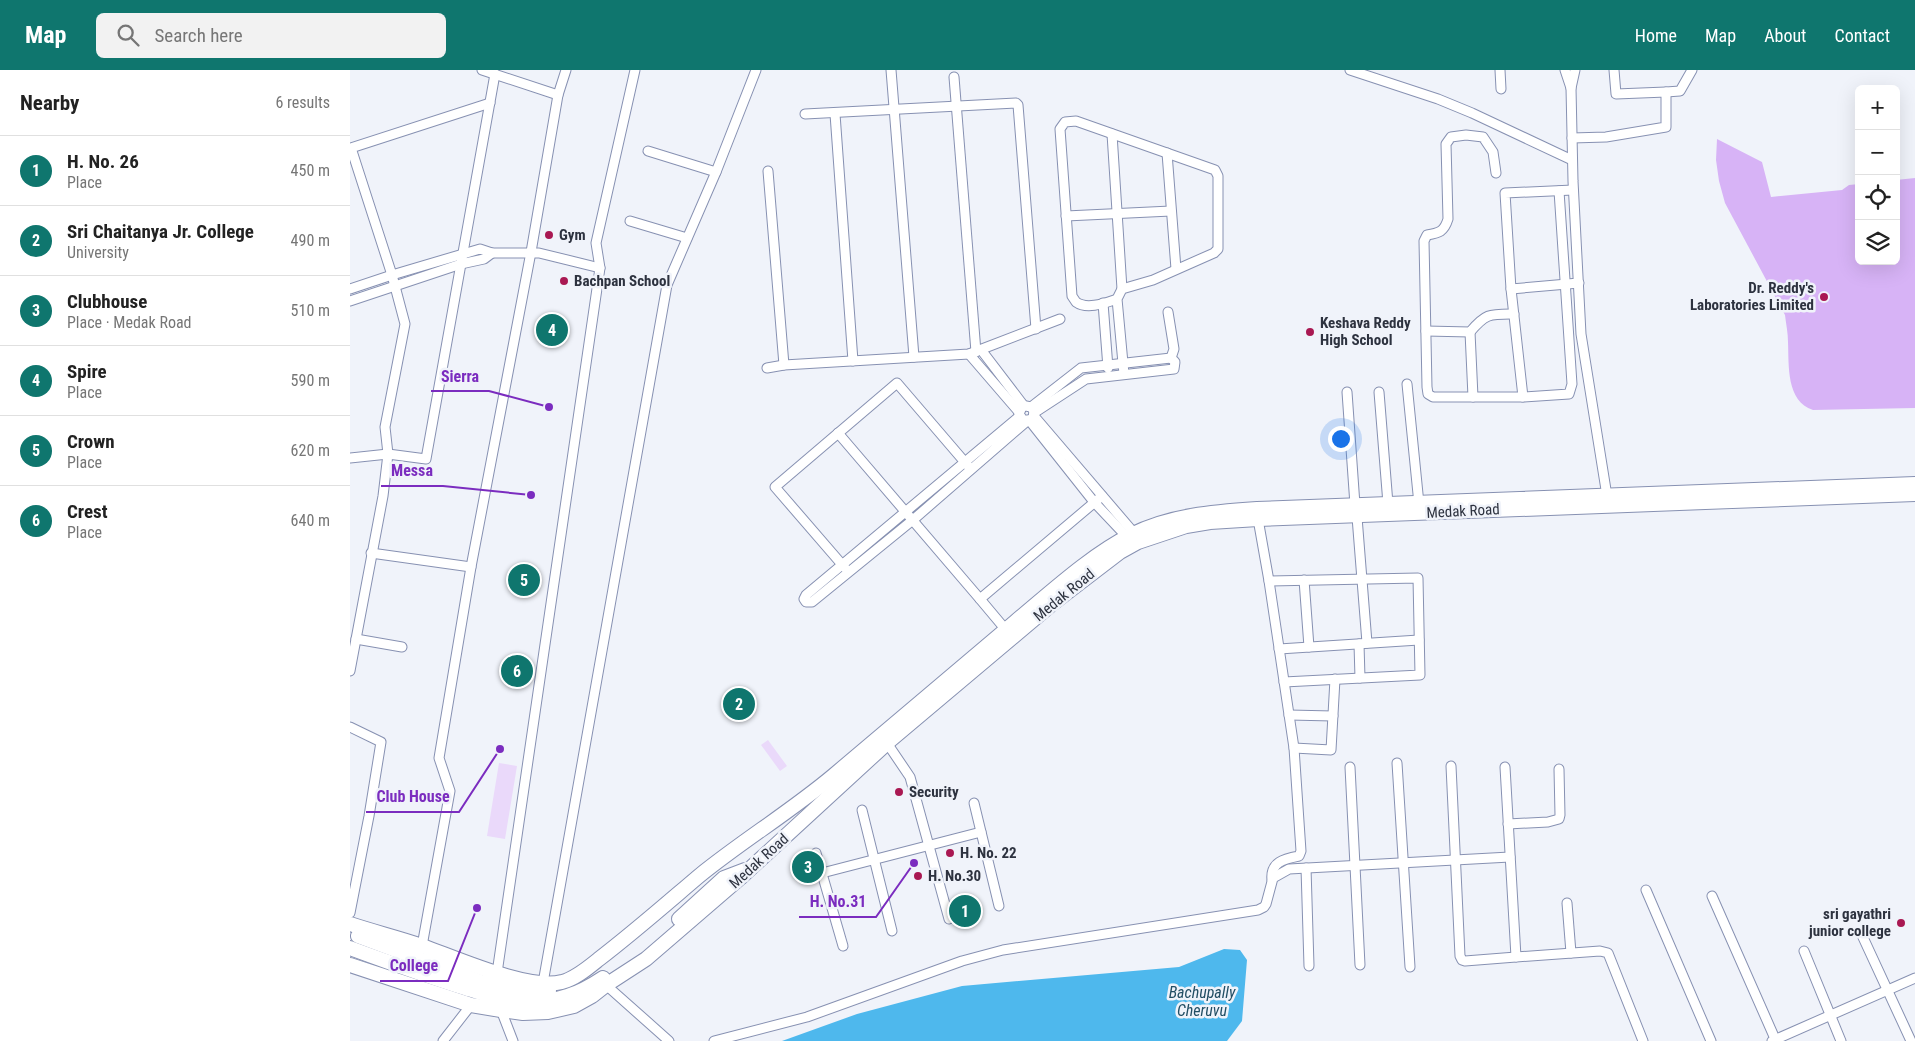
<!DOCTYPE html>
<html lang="en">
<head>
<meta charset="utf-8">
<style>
	:root { --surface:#fff; --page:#f2f2f2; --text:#222; --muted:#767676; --line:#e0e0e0; --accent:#0f766e }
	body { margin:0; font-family:"Roboto Condensed",sans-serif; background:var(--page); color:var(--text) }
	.controls { position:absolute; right:15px; top:15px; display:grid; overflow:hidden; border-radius:8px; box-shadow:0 5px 20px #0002 }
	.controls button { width:45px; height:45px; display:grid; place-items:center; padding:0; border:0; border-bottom:1px solid var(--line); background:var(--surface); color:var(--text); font:25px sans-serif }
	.you { position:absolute; left:990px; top:368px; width:18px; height:18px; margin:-12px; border:4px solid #fff; border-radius:50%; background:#1a73e8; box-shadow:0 0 0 8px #1a73e833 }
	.badge { display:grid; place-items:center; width:32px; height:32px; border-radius:50%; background:var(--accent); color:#fff; font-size:16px; font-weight:700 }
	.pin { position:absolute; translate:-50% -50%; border:2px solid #fff; box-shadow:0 1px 5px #0006 }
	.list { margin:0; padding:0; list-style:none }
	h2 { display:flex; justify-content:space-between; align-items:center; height:65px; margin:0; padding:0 20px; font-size:21px }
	h2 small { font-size:16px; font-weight:400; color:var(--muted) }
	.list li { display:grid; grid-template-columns:32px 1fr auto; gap:15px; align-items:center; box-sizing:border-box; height:70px; padding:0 20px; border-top:1px solid var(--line) }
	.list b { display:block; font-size:19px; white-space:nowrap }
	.list p { margin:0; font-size:16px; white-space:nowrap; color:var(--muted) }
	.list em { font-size:16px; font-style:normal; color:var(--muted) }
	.icon { flex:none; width:28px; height:28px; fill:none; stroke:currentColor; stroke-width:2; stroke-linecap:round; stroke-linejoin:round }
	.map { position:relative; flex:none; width:1565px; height:971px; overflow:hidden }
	header { display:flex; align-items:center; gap:30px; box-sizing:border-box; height:70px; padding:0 25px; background:var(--accent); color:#fff }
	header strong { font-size:24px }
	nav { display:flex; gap:28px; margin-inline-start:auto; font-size:18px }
	.search { width:350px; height:45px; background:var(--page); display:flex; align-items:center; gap:12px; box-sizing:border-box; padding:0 18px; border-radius:8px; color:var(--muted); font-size:19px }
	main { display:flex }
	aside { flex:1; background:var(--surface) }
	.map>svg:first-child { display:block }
	.green { fill:#ead9fa }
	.forest { fill:#d7b3f6 }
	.water { fill:#4eb8ed }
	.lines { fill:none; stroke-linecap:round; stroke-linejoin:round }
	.street-casing { stroke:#8791b2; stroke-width:11 }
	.primary-casing { stroke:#8791b2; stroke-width:16 }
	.street { stroke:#fff; stroke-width:9 }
	.primary { stroke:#fff; stroke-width:14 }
	.poi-dot { fill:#a91852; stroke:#f0f3fa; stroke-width:2 }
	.labels { text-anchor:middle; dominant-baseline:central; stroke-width:5; stroke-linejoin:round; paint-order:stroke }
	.poi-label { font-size:15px; font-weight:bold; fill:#2d323f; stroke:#f0f3fa; text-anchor:start }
	.street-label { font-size:15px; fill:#2d323f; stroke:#f0f3fa }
	.water-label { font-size:16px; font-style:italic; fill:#224e64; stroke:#f0f3fa }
	.leader { fill:none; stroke:#7b2cbf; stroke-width:2 }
	.callout-dot { fill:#7b2cbf; stroke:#f0f3fa; stroke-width:2 }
	.callout-label { font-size:16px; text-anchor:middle; font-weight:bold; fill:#7b2cbf; stroke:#f0f3fa; stroke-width:5; stroke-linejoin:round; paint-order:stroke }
</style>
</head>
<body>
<header>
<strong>Map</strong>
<div class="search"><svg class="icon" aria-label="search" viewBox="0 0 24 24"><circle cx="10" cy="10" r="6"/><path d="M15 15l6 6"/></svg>Search here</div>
<nav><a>Home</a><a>Map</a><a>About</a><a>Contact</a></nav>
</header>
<main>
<aside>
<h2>Nearby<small>6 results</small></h2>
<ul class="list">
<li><span class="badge">1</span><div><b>H. No. 26</b><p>Place</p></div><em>450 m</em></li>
<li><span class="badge">2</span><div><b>Sri Chaitanya Jr. College</b><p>University</p></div><em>490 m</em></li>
<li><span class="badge">3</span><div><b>Clubhouse</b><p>Place · Medak Road</p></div><em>510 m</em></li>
<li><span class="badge">4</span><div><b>Spire</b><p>Place</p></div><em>590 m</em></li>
<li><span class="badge">5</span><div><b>Crown</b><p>Place</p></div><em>620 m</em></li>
<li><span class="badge">6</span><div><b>Crest</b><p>Place</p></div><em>640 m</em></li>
</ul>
</aside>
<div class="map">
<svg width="1565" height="971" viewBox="0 0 1565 971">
	<rect width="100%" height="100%" fill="#f0f3fa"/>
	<g class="green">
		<path d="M 418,670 L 437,696 L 430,701 L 411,675 Z"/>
		<path d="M 149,693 L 167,696 L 155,769 L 137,766 Z"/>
	</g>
	<path class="forest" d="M 1367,69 L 1412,92 L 1421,127 L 1492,120 L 1499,115 L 1509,114 L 1509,191 L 1546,191 L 1546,110 L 1565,108 L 1565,338 L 1463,340 C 1436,331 1439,296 1438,272 C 1438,263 1436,254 1435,245 L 1375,133 L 1369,111 L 1366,90 Z"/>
	<path class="water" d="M 874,879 L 890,880 L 897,890 L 892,951 L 877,971 L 432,971 L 507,944 L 612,916 L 829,897 Z"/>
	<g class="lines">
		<defs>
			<g id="street">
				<path d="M 132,0 L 208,25"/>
				<path d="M 541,0 L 564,287"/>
				<path d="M 1000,0 L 1088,29 L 1122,43 L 1222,90"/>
				<path d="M 1150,0 L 1151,19"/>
				<path d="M 1215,0 L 1221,18"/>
				<path d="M 1225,0 L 1221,18 L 1223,111 L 1231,264 L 1257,426"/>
				<path d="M 604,7 L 626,282"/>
				<path d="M 1316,22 L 1330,21 L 1342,0"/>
				<path d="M 455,44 L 666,33 L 668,35 L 686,259"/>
				<path d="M 485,44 L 503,291"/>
				<path d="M 762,64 L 772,219"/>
				<path d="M 1222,68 L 1256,67 L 1316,57 L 1316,22 L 1266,24 L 1264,0"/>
				<path d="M 298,81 L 366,102"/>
				<path d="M 817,83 L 826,199"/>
				<path d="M 418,101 L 434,295"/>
				<path d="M 1146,103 L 1143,82 L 1133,67 L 1116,65 L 1101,67 L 1096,74 L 1098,149 C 1094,162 1089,163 1077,165 L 1074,171 L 1077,317 L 1078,324 L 1083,327 L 1173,327"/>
				<path d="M 1223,120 L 1155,123 L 1161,219 L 1229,213"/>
				<path d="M 716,146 L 821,141"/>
				<path d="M 280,151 L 337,168"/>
				<path d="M 0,219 L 42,205 L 130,179 L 142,183 L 189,183 L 250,198"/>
				<path d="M 1161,219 L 1173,327 L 1219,324 L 1222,314 L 1209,121"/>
				<path d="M 767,229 C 755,233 737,240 726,232 L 722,226 L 710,59 L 715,52 L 726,51 L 865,100 L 868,106 L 868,179 L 864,183 L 803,210 L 772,219 L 767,229 L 774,304"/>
				<path d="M 0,231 L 111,194 L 134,189 L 142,183"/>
				<path d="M 753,233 L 758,298"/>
				<path d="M 818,242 L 824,279 L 821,288"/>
				<path d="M 1076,261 L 1120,262 C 1136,243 1140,244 1164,244"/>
				<path d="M 1120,262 L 1123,327"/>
				<path d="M 632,281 L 674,336"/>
				<path d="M 619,284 L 669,342"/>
				<path d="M 417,298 L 434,295 L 619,284 L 710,249"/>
				<path d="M 1057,314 L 1069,434"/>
				<path d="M 997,322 L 1005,435"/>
				<path d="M 1029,322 L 1038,434"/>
				<path d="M 681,337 L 684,341 L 683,348 L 679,350 L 673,350 L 669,344 L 672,337 L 676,336 L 681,337 L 731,298 L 821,288"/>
				<path d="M 684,343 L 736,309 L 824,299 L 825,292 L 821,288"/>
				<path d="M 670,346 L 456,525 L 454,529 L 456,532 L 462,532 L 564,449 L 677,351"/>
				<path d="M 684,346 L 784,463"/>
				<path d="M 679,350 L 744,432 L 777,467"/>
				<path d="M 488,363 L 630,529 L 752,426"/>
				<path d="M 0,388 L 38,384 L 76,389 L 145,4"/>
				<path d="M 1007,447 L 1017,573"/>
				<path d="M 908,449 L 919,511 L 944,678 L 951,781 L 949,786 C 934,789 920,792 922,810"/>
				<path d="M 21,483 L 121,497"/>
				<path d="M 495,498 L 425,417 L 547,313 L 619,397"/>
				<path d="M 954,510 L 959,577"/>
				<path d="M 919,511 L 1068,508 L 1070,605 L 934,612"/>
				<path d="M 630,529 L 656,560"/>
				<path d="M 6,569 L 52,577"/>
				<path d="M 1009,574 L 1010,608"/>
				<path d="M 929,579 L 1069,570"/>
				<path d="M 0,601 L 33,426 L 38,384 L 35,357 L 55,254 L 42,205 L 1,78 L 140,33"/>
				<path d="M 939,645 L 983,646"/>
				<path d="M 0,657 L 31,672 L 19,746 L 0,843"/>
				<path d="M 537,673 L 560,707 L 599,849"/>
				<path d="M 944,678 L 981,680 L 985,609"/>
				<path d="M 1047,693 L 1060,897"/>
				<path d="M 1101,696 L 1110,886 L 1112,890 L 1115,891 L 1166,887"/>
				<path d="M 1000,697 L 1010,895"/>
				<path d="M 1155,697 L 1166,887 L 1250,881 L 1258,883 L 1293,971"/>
				<path d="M 624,733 L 649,836"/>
				<path d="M 512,740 L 542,861"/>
				<path d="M 1158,754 L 1198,752 L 1209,749 L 1210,745 L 1209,699"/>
				<path d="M 466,783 L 493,876"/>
				<path d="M 956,798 L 959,896"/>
				<path d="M 472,803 L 631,762"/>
				<path d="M 1296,820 L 1361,971"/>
				<path d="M 1362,826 L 1426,971"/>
				<path d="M 1217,833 L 1221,883"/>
				<path d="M 1511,863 L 1561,971"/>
				<path d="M 72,876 L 100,721 L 89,688 L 121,497 L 181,182 L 208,25 L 216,0"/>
				<path d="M 1454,881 L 1491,971"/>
				<path d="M 147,903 L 250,198 L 246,173 L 285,0"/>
				<path d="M 193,913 L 317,215 L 366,102 L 406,0"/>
				<path d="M 256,915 L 319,971"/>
				<path d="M 151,940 L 163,971"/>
				<path d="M 93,971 L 121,935"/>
				<path d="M 364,971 L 457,947 L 612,891 L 653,880 L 908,840 L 914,837 L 916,834 L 923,808 L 939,799 L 1160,787"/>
				<path d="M 1422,971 L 1565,908"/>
			</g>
			<g id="primary">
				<path d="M 329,849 L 374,808 L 395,800"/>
				<path d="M 0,854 C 24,862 49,868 72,876 C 106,888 179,921 212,912 C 225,909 239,897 249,889 C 283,863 316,834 349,806 C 392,771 440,742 483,706 C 544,655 604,603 665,552 C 700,523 741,485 781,465 C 821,445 864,442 907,439 L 1565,414"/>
				<path d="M 8,866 L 131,912 L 175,923 L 199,921"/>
				<path d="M 0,878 C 38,892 76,906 115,918 C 134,924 159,933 178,932 C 208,932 229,924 253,908"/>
				<path d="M 0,895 L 121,935 L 151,940 L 173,943 L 198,942 L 224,936 L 242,926 L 256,915 L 296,889 L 390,808 L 537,673 L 702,534 L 770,482 L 788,472 L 836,456 L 860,452 L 908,449 L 1565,424"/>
			</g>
		</defs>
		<use href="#street" class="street-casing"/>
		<use href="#primary" class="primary-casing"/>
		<use href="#street" class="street"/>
		<use href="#primary" class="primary"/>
	</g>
	<g class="poi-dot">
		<circle cx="199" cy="165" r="5"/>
		<circle cx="214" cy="211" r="5"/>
		<circle cx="1474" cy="227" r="5"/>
		<circle cx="960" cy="262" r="5"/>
		<circle cx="549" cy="722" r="5"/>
		<circle cx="600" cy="783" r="5"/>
		<circle cx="568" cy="806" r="5"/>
		<circle cx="1551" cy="853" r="5"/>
	</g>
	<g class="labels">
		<g class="poi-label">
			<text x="209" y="165">Gym</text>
			<text x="224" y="211">Bachpan School</text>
			<text x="1464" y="218" text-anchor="end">Dr. Reddy's<tspan x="1464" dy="17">Laboratories Limited</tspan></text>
			<text x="970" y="253">Keshava Reddy<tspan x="970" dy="17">High School</tspan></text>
			<text x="559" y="722">Security</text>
			<text x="610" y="783">H. No. 22</text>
			<text x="578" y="806">H. No.30</text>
			<text x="1541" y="844" text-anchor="end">sri gayathri<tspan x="1541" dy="17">junior college</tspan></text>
		</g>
		<g class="street-label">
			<text transform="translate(1113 441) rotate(-3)">Medak Road</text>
			<text transform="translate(714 525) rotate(-39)">Medak Road</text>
			<text transform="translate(409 791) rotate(-42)">Medak Road</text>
		</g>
		<g class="water-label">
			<text x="852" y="922">Bachupally<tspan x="852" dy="18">Cheruvu</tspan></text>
		</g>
	</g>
	<path class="leader" d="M199 337L139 321H81M181 425L93 416H31M150 679L109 742H16M564 793L526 847H449M127 838L98 911H30"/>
	<g class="callout-dot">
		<circle cx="199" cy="337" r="5"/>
		<circle cx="181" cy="425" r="5"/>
		<circle cx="150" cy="679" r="5"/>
		<circle cx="564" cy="793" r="5"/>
		<circle cx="127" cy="838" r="5"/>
	</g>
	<g class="callout-label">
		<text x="110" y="312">Sierra</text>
		<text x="62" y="406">Messa</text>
		<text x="63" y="732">Club House</text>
		<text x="488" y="837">H. No.31</text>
		<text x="64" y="901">College</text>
	</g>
</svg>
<div class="controls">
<button>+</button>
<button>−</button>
<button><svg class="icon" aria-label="locate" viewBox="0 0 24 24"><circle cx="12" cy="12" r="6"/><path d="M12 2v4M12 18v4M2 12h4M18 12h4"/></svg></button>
<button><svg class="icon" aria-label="layers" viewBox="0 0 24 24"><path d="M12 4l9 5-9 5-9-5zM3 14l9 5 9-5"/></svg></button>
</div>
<div class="you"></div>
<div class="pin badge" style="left:615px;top:841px">1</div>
<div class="pin badge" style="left:389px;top:634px">2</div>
<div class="pin badge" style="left:458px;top:797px">3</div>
<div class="pin badge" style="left:202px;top:260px">4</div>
<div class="pin badge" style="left:174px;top:510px">5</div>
<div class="pin badge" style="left:167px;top:601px">6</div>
</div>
</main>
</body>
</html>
